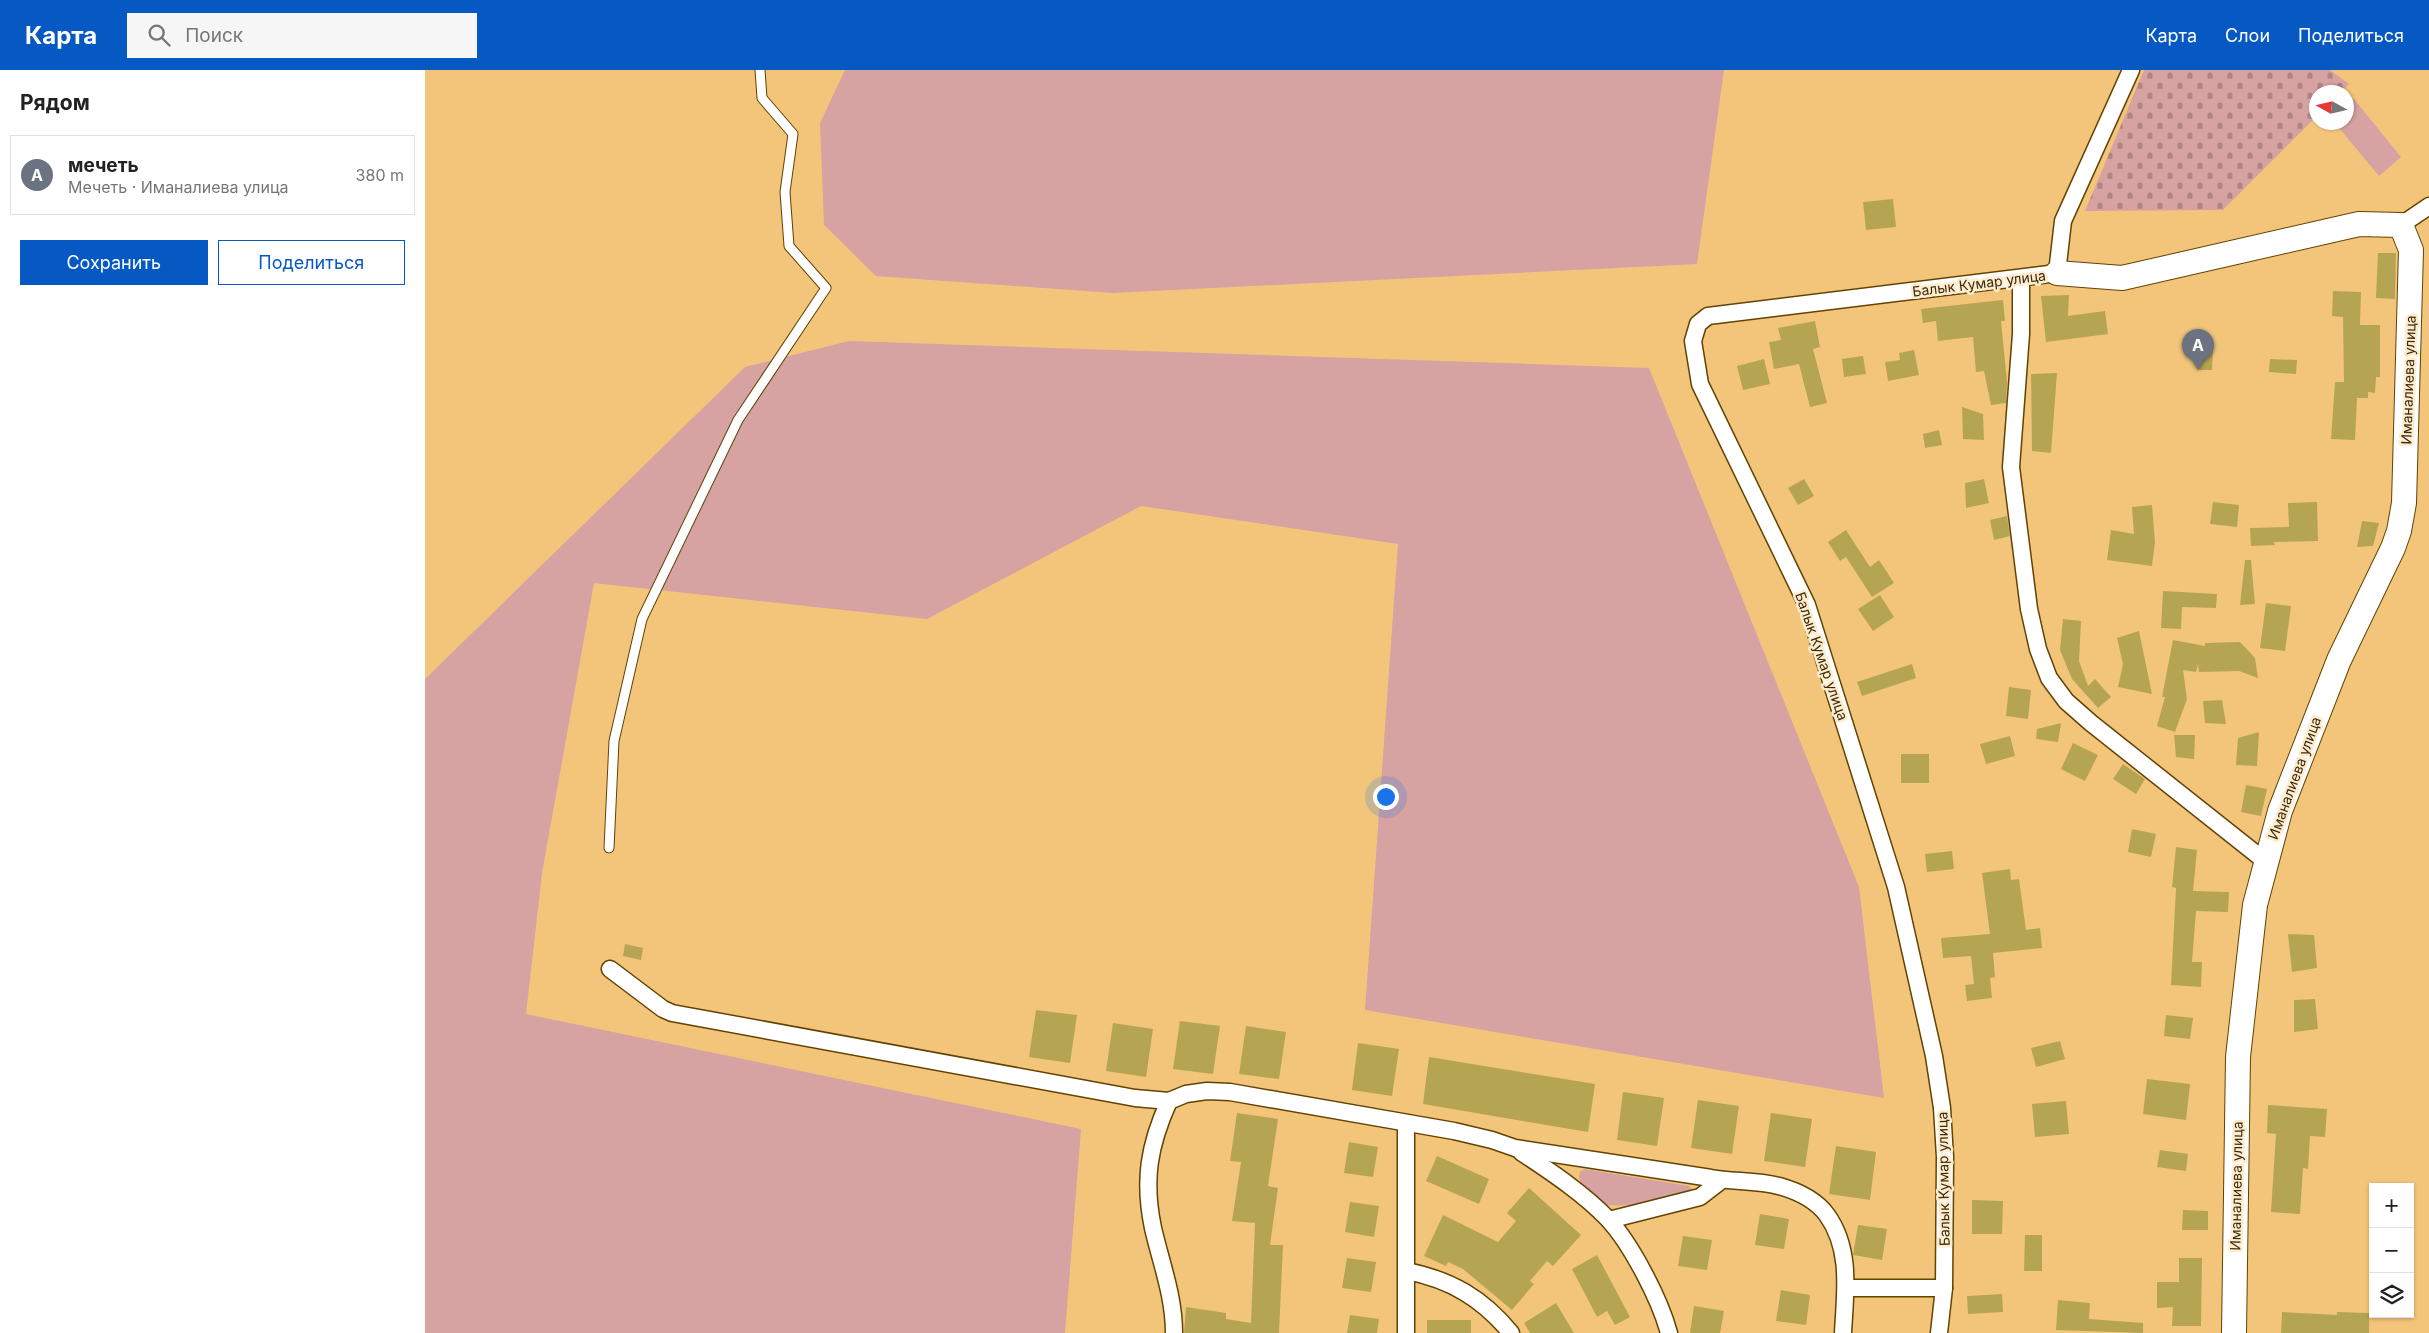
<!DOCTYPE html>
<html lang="ru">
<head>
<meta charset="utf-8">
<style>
	:root { --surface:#fff; --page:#f6f6f6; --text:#222; --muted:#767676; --line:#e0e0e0; --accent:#0659c2 }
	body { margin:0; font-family:Inter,sans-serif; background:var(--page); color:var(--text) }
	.controls { position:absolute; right:15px; bottom:15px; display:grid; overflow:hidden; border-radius:0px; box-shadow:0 1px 4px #0004 }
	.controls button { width:45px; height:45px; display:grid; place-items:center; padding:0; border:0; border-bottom:1px solid var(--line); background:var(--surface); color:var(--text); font:25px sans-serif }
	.compass { position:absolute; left:1884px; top:15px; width:45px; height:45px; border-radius:50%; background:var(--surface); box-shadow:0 1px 4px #0004; rotate:278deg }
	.you { position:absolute; left:960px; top:726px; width:18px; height:18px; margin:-12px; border:4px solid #fff; border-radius:50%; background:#1a73e8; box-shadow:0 0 0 8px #1a73e833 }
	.badge { display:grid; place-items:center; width:32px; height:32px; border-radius:50%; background:var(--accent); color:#fff; font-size:16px; font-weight:700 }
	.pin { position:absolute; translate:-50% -41px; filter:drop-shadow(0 1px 2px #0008) }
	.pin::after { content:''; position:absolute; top:26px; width:18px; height:15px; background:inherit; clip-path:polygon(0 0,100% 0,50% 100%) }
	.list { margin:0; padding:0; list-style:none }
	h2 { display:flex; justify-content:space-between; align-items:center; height:65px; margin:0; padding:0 20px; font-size:21px }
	h2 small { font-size:16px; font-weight:400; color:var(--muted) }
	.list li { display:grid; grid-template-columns:32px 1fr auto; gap:15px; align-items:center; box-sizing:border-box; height:80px; margin:0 10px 10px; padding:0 10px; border:1px solid var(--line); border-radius:0px }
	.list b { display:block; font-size:19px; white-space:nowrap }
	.list p { margin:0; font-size:16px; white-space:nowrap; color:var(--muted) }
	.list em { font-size:16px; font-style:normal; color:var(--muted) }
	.actions { display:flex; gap:10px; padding:15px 20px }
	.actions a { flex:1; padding:11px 0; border:1px solid var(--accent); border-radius:0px; text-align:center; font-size:18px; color:var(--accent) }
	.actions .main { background:var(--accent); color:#fff }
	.icon { flex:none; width:28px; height:28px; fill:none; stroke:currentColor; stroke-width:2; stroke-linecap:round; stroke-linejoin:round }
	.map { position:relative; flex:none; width:2004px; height:1263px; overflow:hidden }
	header { display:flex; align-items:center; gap:30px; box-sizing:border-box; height:70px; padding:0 25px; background:var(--accent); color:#fff }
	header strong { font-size:24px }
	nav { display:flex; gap:28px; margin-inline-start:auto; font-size:18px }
	.search { width:350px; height:45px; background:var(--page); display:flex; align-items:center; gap:12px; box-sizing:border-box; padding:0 18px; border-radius:0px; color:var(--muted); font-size:19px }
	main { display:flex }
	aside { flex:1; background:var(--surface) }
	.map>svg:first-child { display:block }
	.grass { fill:#d6a2a2 }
	.cemetery { fill:url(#cemetery-stones) }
	.building { fill:#b5a552 }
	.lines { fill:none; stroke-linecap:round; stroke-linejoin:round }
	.lane-casing { stroke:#624300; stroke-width:11 }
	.street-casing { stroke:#624300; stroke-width:19 }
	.secondary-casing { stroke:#624300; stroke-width:26 }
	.lane { stroke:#fff; stroke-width:9 }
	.street { stroke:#fff; stroke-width:16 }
	.secondary { stroke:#fff; stroke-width:24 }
	.labels { text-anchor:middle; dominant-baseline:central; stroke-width:5; stroke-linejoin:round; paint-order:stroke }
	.street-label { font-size:14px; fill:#3c2a0a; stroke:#feeccf }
</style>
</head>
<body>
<header>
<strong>Карта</strong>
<div class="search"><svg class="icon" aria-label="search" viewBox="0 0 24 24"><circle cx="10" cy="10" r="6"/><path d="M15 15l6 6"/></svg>Поиск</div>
<nav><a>Карта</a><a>Слои</a><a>Поделиться</a></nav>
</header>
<main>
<aside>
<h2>Рядом<small></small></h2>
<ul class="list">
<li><span class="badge" style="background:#6b7280">A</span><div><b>мечеть</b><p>Мечеть · Иманалиева улица</p></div><em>380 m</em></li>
</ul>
<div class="actions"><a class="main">Сохранить</a><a>Поделиться</a></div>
</aside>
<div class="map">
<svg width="2004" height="1263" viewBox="0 0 2004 1263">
	<defs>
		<pattern id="cemetery-stones" width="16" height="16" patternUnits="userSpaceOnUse" patternTransform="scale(1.25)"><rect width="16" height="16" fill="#d6a2a2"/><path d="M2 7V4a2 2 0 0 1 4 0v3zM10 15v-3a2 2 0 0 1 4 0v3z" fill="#af8482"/></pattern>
	</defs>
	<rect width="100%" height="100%" fill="#f3c57b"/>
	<g class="grass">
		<path d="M 420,0 L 1299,0 L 1272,194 L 688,223 L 451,206 L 399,155 L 395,53 Z"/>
		<path d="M 1929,29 L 1976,87 L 1954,106 L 1910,53 L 1922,52 L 1922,35 Z"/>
		<path d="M 424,271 L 1224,298 L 1434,817 L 1459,1028 L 940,940 L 973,474 L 716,436 L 502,549 L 169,513 L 117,803 L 101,944 L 656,1059 L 640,1263 L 0,1263 L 0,609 L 320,297 Z"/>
		<path d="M 1159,1099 L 1264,1116 L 1266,1118 L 1265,1121 C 1248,1128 1194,1141 1177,1133 C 1167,1128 1158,1119 1154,1108 L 1155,1102 Z"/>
	</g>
	<path class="cemetery" d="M 1719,0 L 1905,0 L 1924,14 L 1916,22 L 1892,22 L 1891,47 L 1798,140 L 1660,141 Z"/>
	<g class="building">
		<path d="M 1468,129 L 1471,157 L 1441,160 L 1438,132 Z"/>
		<path d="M 1953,183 L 1971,183 L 1970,229 L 1951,228 Z"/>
		<path d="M 1908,221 L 1936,222 L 1935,255 L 1955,255 L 1955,307 L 1951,307 L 1950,323 L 1943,322 L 1943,328 L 1932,328 L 1930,370 L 1906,369 L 1910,312 L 1919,312 L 1918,247 L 1907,246 Z"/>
		<path d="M 1644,225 L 1643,246 L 1680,241 L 1683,264 L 1621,272 L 1616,226 Z"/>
		<path d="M 1578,230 L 1580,251 L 1576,251 L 1582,312 L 1581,333 L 1566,335 L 1559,301 L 1551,302 L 1548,267 L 1513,271 L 1511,251 L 1498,253 L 1496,239 Z"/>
		<path d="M 1390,251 L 1395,277 L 1388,279 L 1402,333 L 1385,337 L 1374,294 L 1349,299 L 1344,272 L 1356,270 L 1353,258 Z"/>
		<path d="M 1774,277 L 1788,278 L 1787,300 L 1773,300 Z"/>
		<path d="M 1489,280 L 1494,305 L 1463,311 L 1460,292 L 1475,290 L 1474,283 Z"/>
		<path d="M 1438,286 L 1441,304 L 1419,307 L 1417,289 Z"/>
		<path d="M 1339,289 L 1345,314 L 1318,320 L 1312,296 Z"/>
		<path d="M 1845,289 L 1872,290 L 1871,304 L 1844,302 Z"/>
		<path d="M 1632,303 L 1626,383 L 1607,381 L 1606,304 Z"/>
		<path d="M 1537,337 L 1558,344 L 1559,370 L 1538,369 Z"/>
		<path d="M 1514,360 L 1517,375 L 1500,378 L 1498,364 Z"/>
		<path d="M 1379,409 L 1389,426 L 1373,435 L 1363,418 Z"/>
		<path d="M 1559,409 L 1564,433 L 1541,438 L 1540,413 Z"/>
		<path d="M 1788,432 L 1814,435 L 1812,457 L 1785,454 Z"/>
		<path d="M 1892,432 L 1893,471 L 1849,472 L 1850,475 L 1826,476 L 1825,458 L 1864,457 L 1863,433 Z"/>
		<path d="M 1727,435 L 1730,472 L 1727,496 L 1682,490 L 1686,460 L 1709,464 L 1707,437 Z"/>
		<path d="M 1582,446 L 1585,466 L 1569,470 L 1565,450 Z"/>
		<path d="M 1937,451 L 1954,453 L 1948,476 L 1932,477 Z"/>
		<path d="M 1421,460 L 1445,497 L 1454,490 L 1469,513 L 1447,527 L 1421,487 L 1415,491 L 1403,472 Z"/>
		<path d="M 1820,490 L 1826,490 L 1830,534 L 1815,535 Z"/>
		<path d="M 1738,521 L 1792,524 L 1791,538 L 1757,537 L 1756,559 L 1736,558 Z"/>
		<path d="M 1455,525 L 1469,547 L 1448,561 L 1433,539 Z"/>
		<path d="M 1841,533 L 1866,536 L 1860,581 L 1835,578 Z"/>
		<path d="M 1638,549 L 1656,551 L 1654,591 L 1663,616 L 1670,609 L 1686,627 L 1673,638 L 1647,609 L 1635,580 Z"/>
		<path d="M 1714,561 L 1727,624 L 1693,617 L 1698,594 L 1692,568 Z"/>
		<path d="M 1748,570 L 1780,576 L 1780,573 L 1815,572 L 1830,588 L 1833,608 L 1814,601 L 1774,602 L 1773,594 L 1771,602 L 1758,600 L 1762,629 L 1750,662 L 1732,656 L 1740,627 L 1737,627 Z"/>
		<path d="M 1487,594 L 1491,608 L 1437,626 L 1432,612 Z"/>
		<path d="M 1584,617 L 1606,620 L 1603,649 L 1581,646 Z"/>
		<path d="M 1797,630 L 1801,654 L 1780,653 L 1778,631 Z"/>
		<path d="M 1636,653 L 1633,672 L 1611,669 L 1612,659 Z"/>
		<path d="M 1834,662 L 1832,696 L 1811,695 L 1813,668 Z"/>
		<path d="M 1749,665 L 1770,665 L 1769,689 L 1751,687 Z"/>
		<path d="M 1585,666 L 1590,686 L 1561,694 L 1555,674 Z"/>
		<path d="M 1648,673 L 1673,685 L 1660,711 L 1636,699 Z"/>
		<rect x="1476" y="684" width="28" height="29"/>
		<path d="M 1698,694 L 1720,709 L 1711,724 L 1688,709 Z"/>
		<path d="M 1821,715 L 1842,719 L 1836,746 L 1816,742 Z"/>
		<path d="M 1707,759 L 1731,764 L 1726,787 L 1703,782 Z"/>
		<path d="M 1751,777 L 1772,780 L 1768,821 L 1804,822 L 1803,842 L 1771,841 L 1767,892 L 1777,892 L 1776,917 L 1746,915 L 1751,818 L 1747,817 Z"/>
		<path d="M 1527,781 L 1529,799 L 1502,802 L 1500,784 Z"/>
		<path d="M 1585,799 L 1586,810 L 1594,809 L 1601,860 L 1615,858 L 1617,878 L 1568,883 L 1570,907 L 1565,908 L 1567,928 L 1542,931 L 1540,915 L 1549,914 L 1546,886 L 1518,888 L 1516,868 L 1565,864 L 1557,803 Z"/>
		<path d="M 1863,864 L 1889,865 L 1892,898 L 1867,902 Z"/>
		<path d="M 200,874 L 218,878 L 216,890 L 198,886 Z"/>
		<path d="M 1890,929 L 1893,959 L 1869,962 L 1869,930 Z"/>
		<path d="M 611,940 L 652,945 L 645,993 L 604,987 Z"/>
		<path d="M 1741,945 L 1768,948 L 1765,969 L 1739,966 Z"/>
		<path d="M 755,951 L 795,956 L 788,1004 L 748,999 Z"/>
		<path d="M 688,953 L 728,959 L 721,1007 L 681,1001 Z"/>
		<path d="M 821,956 L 861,962 L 854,1009 L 814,1004 Z"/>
		<path d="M 1635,971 L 1640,989 L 1611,997 L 1606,978 Z"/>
		<path d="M 933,973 L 974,979 L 967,1026 L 927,1020 Z"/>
		<path d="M 1004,987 L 1170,1014 L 1163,1062 L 998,1034 Z"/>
		<path d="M 1722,1009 L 1765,1014 L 1761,1050 L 1718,1044 Z"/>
		<path d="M 1198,1022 L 1239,1028 L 1232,1076 L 1192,1070 Z"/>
		<path d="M 1273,1030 L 1314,1036 L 1307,1084 L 1266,1078 Z"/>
		<path d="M 1641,1031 L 1644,1064 L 1610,1067 L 1607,1034 Z"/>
		<path d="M 1843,1035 L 1902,1039 L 1900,1067 L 1885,1066 L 1883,1099 L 1878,1098 L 1875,1144 L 1846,1142 L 1851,1064 L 1842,1063 Z"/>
		<path d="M 812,1043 L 853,1049 L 843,1116 L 853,1118 L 845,1175 L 858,1175 L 854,1263 L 759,1263 L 761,1237 L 801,1243 L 801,1249 L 826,1253 L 830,1153 L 807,1151 L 816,1092 L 805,1091 Z"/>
		<path d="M 1346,1043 L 1387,1049 L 1380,1097 L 1339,1091 Z"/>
		<path d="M 924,1072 L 953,1077 L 948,1107 L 919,1103 Z"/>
		<path d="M 1411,1076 L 1451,1082 L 1445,1130 L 1404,1124 Z"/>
		<path d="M 1735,1080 L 1763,1084 L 1761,1101 L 1732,1097 Z"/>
		<path d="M 1012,1086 L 1064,1109 L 1054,1134 L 1001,1111 Z"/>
		<path d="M 1104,1118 L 1156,1165 L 1128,1196 L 1122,1191 L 1105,1211 L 1109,1214 L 1087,1240 L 1038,1199 L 1023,1192 L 1021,1196 L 999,1186 L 1018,1145 L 1073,1172 L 1091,1151 L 1082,1143 Z"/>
		<path d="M 1547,1130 L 1578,1131 L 1577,1164 L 1547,1164 Z"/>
		<path d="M 925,1132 L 954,1136 L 949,1167 L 920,1162 Z"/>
		<path d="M 1758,1140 L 1783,1141 L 1783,1160 L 1757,1160 Z"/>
		<path d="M 1335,1144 L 1364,1149 L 1359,1179 L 1330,1175 Z"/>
		<path d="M 1433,1155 L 1462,1159 L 1457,1190 L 1428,1185 Z"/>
		<path d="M 1600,1165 L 1617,1165 L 1617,1201 L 1599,1201 Z"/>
		<path d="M 1258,1166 L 1287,1170 L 1282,1200 L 1253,1196 Z"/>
		<path d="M 1172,1185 L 1205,1247 L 1190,1255 L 1182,1241 L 1172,1247 L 1147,1199 Z"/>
		<path d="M 922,1188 L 951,1192 L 946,1222 L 917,1218 Z"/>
		<path d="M 1754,1188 L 1777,1188 L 1776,1256 L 1747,1256 L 1748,1237 L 1732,1238 L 1732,1212 L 1754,1212 Z"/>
		<path d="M 1356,1220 L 1385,1225 L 1381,1255 L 1351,1251 Z"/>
		<path d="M 1577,1224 L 1578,1242 L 1543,1244 L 1542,1226 Z"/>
		<path d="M 1633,1230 L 1665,1233 L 1664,1249 L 1718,1253 L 1718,1263 L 1631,1260 Z"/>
		<path d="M 1131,1233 L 1149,1263 L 1105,1263 L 1099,1253 Z"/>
		<path d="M 1269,1236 L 1299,1241 L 1295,1263 L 1265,1263 Z"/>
		<path d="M 1857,1242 L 1912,1245 L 1912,1242 L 1944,1243 L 1944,1263 L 1856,1263 Z"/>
		<path d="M 925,1245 L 954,1249 L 952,1263 L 922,1263 Z"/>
		<rect x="1002" y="1250" width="44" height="13"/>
	</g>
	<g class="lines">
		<defs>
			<path id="lane" d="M 184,778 L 189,671 L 217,549 L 313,350 L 401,218 L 364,176 L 360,122 L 368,64 L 337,28 L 335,0"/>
			<g id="street">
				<path d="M 1976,155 L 2004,136"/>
				<path d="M 1596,208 L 1596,264 L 1586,397 L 1604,539 L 1613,579 L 1624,608 L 1641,631 L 1666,653 L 1840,791"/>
				<path d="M 185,899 L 238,939 L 247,943 L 710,1028 L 744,1031 L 761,1024 L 782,1021 L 805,1022 L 1029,1061 L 1067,1070 L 1090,1078 C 1156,1088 1221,1098 1286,1108 C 1308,1112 1333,1110 1354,1116 C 1372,1121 1391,1130 1402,1145 C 1427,1180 1420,1223 1418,1263"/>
				<path d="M 744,1031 C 724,1075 718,1110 728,1158 C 736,1193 749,1226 749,1263"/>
				<path d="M 1096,1082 C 1126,1102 1158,1123 1183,1149 C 1207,1175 1235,1230 1244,1263"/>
				<path d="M 1184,1150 L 1275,1127 L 1297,1110"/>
				<path d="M 982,1201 C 1026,1210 1057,1228 1086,1263"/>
				<path d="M 1421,1218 L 1519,1218"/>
				<path d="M 981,1263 L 981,1053"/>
				<path d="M 1514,1263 L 1519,1218 L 1520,1087 L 1517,1038 L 1509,986 L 1471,817 L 1382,535 L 1275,314 L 1268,271 L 1273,254 L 1283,246 L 1632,203 L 1638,151 L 1706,0"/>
			</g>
			<path id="secondary" d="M 1632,203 L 1697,208 L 1934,154 L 1976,155 L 1986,180 L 1979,433 L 1974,461 L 1968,478 L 1914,590 L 1855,741 L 1830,835 L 1813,987 L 1809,1263"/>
		</defs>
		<use href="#lane" class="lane-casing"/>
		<use href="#street" class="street-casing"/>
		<use href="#secondary" class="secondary-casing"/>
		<use href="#lane" class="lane"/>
		<use href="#street" class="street"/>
		<use href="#secondary" class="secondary"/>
	</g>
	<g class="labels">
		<g class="street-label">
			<text transform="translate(1554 213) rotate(-7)">Балык Кумар улица</text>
			<text transform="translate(1983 310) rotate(-88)">Иманалиева улица</text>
			<text transform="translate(1397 586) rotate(71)">Балык Кумар улица</text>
			<text transform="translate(1869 708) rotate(-70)">Иманалиева улица</text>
			<text transform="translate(1518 1109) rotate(-91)">Балык Кумар улица</text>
			<text transform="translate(1811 1116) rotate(-89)">Иманалиева улица</text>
		</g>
	</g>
</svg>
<div class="controls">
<button>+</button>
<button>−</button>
<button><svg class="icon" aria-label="layers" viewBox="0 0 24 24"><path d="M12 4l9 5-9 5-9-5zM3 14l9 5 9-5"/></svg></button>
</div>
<svg class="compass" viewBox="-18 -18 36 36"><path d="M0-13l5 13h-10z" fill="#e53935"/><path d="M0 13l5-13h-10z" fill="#767676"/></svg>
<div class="you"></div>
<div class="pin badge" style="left:1773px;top:300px;background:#6b7280">A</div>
</div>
</main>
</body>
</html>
